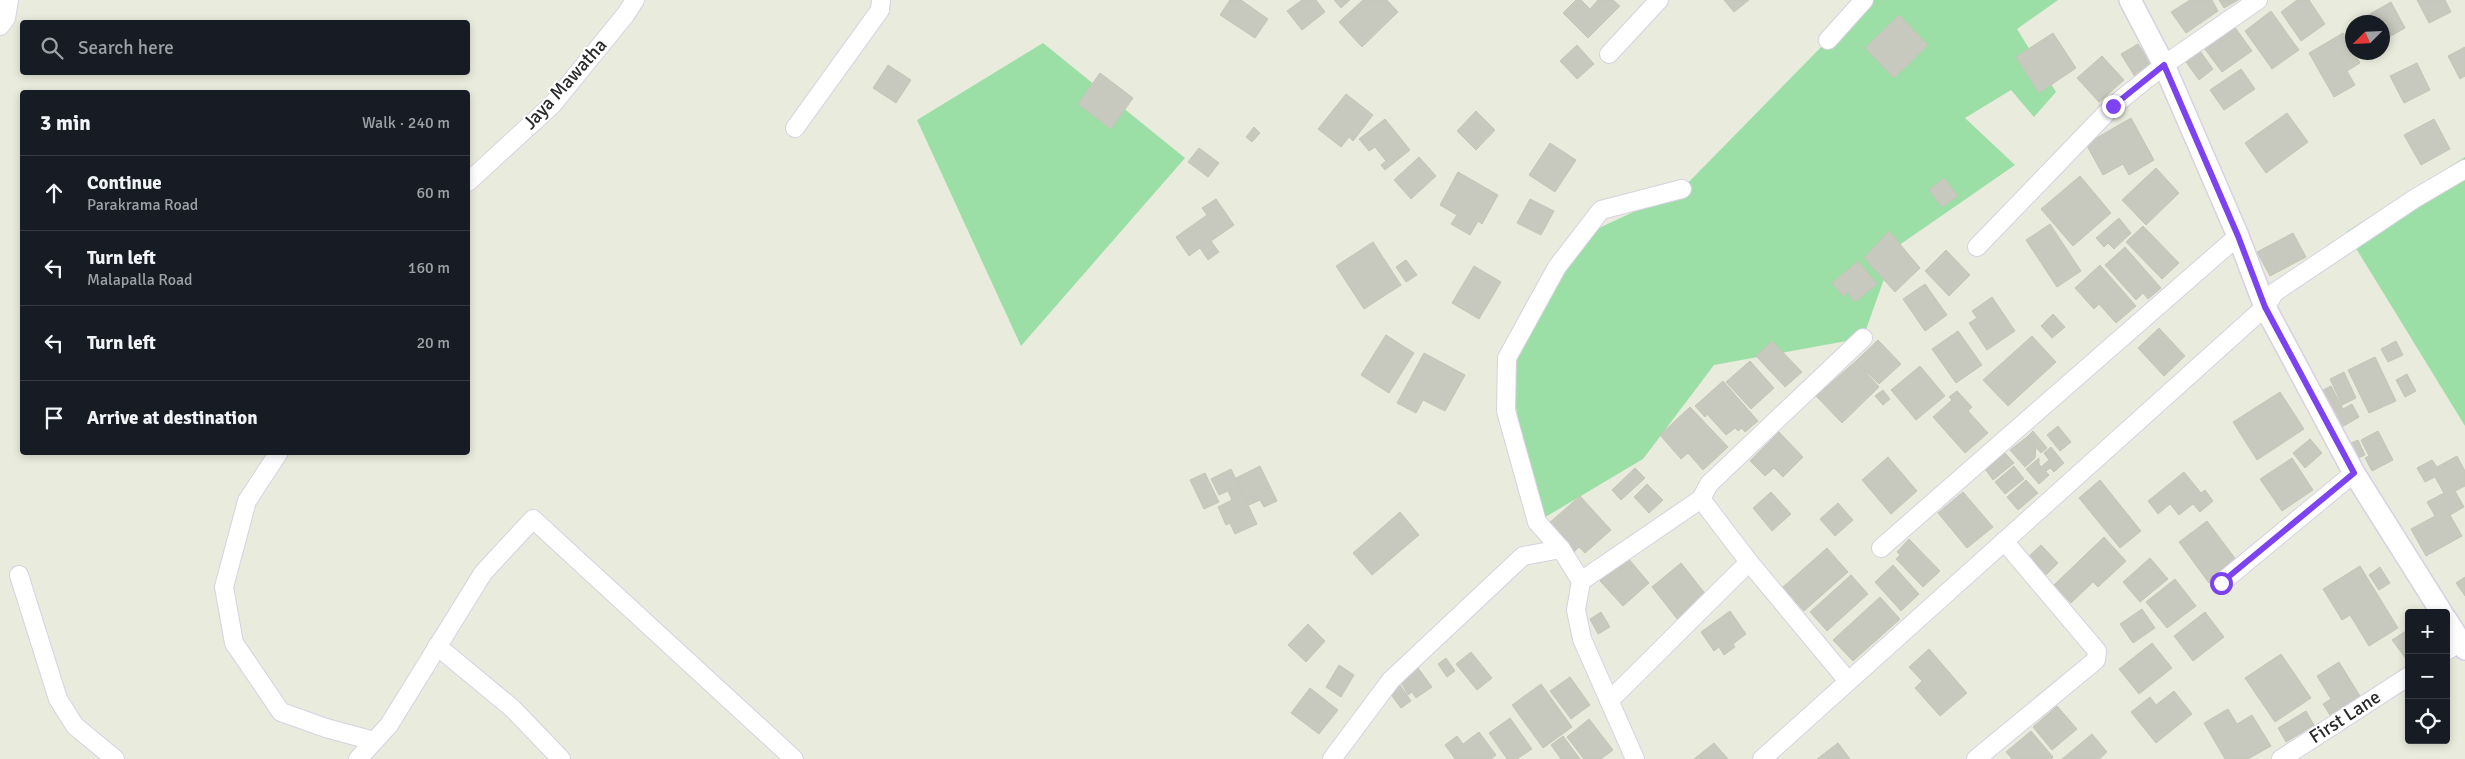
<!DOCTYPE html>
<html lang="en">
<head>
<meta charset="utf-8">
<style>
	:root { --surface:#171b24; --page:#20242c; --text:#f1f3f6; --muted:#9ea1a6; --line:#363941 }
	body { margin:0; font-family:Signika,sans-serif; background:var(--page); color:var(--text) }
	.controls { position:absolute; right:15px; bottom:15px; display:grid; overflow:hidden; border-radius:5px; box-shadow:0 2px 8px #0003 }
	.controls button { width:45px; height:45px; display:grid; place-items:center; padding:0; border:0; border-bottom:1px solid var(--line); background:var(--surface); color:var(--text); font:25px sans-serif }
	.compass { position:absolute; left:2345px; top:15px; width:45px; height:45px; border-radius:50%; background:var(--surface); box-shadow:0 2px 8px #0003; rotate:246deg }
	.stop { position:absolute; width:15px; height:15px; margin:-11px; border:4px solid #7e43f0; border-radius:50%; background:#fff }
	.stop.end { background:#7e43f0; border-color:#fff; box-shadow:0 1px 5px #0008 }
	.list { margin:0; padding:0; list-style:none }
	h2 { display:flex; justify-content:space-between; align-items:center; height:65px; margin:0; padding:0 20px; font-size:21px }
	h2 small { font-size:16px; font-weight:400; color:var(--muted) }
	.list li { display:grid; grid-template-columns:32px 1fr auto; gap:15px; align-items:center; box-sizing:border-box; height:75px; padding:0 20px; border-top:1px solid var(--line) }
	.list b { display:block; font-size:19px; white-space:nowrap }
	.list p { margin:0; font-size:16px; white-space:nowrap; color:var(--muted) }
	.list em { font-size:16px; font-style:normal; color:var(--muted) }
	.icon { flex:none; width:28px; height:28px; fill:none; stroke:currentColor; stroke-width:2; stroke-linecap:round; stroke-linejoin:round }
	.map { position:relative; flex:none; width:2465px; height:759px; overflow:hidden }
	.search { position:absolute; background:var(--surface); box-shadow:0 2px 8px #0003; left:20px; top:20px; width:450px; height:55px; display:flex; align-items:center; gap:12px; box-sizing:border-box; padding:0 18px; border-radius:5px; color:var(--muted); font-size:19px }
	.panel { position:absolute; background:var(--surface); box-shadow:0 2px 8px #0003; left:20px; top:90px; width:450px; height:365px; border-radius:5px }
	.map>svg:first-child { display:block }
	.green { fill:#9bdfa7 }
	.building { fill:#c8c9be; stroke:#c3c6b6 }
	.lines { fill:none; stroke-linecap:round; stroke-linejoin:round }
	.minor-casing { stroke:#d7d1e2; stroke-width:20 }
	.tertiary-casing { stroke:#d7d1e2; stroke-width:24 }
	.minor { stroke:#fff; stroke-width:18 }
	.tertiary { stroke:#fff; stroke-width:21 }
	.route { stroke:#7e43f0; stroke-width:6 }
	.labels { text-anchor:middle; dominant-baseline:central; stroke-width:4; stroke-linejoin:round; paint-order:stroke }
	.street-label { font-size:19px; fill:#292929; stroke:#fff }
</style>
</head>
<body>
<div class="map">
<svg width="2465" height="759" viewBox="0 0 2465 759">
	<rect width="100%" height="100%" fill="#e9ebdc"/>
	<g class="green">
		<path d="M 1858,0 L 2058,0 L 2017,29 L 2056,92 L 2034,117 L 2011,90 L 1965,118 L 2015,165 L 1895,248 L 1863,338 L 1714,365 L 1643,459 L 1537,522 L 1507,358 L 1580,237 L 1682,189 L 1828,40 Z"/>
		<path d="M 1043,43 L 1185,158 L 1021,346 L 917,120 Z"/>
		<path d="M 2465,157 L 2465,426 L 2346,232 Z"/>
	</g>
	<g class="building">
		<path d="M 1230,0 L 1241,0 L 1268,19 L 1255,38 L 1220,15 Z"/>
		<path d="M 1302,0 L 1316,0 L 1325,12 L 1302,30 L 1287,11 Z"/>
		<path d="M 1334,0 L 1350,0 L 1341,8 Z"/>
		<path d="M 1363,0 L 1387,0 L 1398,12 L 1362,47 L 1339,22 Z"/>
		<path d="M 1576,0 L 1581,0 L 1590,9 L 1598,0 L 1613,0 L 1620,6 L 1588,38 L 1563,13 Z"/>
		<path d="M 1724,0 L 1749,0 L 1734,12 Z"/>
		<path d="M 2190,0 L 2212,0 L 2218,11 L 2186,33 L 2171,12 Z"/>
		<path d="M 2219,0 L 2238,0 L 2224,8 Z"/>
		<path d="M 2297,0 L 2309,0 L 2325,24 L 2301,41 L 2281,12 Z"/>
		<path d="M 2417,0 L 2445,0 L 2451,12 L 2429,23 Z"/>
		<path d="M 2391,2 L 2405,28 L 2382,41 L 2382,22 L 2356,22 Z"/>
		<path d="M 2271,11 L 2299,50 L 2272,69 L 2245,31 Z"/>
		<path d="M 1899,15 L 1928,45 L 1894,78 L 1865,48 Z"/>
		<path d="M 2234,26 L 2252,51 L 2222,72 L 2204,48 Z"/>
		<path d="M 2053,33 L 2076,68 L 2039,93 L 2016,57 Z"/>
		<path d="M 2343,33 L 2360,63 L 2347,71 L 2355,85 L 2334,97 L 2309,53 Z"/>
		<path d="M 2138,44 L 2152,66 L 2135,77 L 2121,54 Z"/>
		<path d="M 1577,45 L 1594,64 L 1577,79 L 1560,61 Z"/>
		<path d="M 2465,47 L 2465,76 L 2460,79 L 2448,56 Z"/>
		<path d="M 2200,51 L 2213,69 L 2199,80 L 2186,62 Z"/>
		<path d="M 2102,56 L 2124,80 L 2099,102 L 2077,78 Z"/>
		<path d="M 2417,63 L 2430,90 L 2404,103 L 2390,76 Z"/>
		<path d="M 888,65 L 911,80 L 896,103 L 873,88 Z"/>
		<path d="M 2241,69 L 2255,89 L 2224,110 L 2210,90 Z"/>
		<path d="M 1100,73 L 1133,98 L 1111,129 L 1078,104 Z"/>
		<path d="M 1346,94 L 1373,115 L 1353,141 L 1349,137 L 1341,147 L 1318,129 Z"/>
		<path d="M 1476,111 L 1495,130 L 1476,150 L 1457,131 Z"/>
		<path d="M 2287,113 L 2308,142 L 2266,173 L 2245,143 Z"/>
		<path d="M 2131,118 L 2154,160 L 2129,175 L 2123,164 L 2103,175 L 2086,144 Z"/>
		<path d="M 1385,119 L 1410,150 L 1385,170 L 1381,165 L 1386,161 L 1375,147 L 1369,151 L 1359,139 Z"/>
		<path d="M 2434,119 L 2450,149 L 2421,165 L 2404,135 Z"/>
		<path d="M 1254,127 L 1260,133 L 1252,142 L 1246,137 Z"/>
		<path d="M 1550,143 L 1576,160 L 1555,192 L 1529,175 Z"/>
		<path d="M 1199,148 L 1219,163 L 1208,177 L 1188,162 Z"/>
		<path d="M 1419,157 L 1436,176 L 1411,199 L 1394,180 Z"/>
		<path d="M 2156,168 L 2179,193 L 2146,225 L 2122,200 Z"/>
		<path d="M 1458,172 L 1498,195 L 1482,224 L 1478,221 L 1470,235 L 1451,224 L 1457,215 L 1440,205 Z"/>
		<path d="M 2080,176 L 2111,213 L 2073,246 L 2041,209 Z"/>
		<path d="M 1944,178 L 1958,196 L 1942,207 L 1929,190 Z"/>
		<path d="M 1216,199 L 1234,225 L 1211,241 L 1219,252 L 1208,260 L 1200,248 L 1189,256 L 1176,237 L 1207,215 L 1202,208 Z"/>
		<path d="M 1530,199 L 1554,211 L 1541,235 L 1517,223 Z"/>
		<path d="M 2119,218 L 2131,233 L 2114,249 L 2108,243 L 2104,247 L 2096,238 Z"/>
		<path d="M 2050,224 L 2081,271 L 2057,287 L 2026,240 Z"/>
		<path d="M 2143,226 L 2179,263 L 2162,279 L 2126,242 Z"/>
		<path d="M 1889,231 L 1920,268 L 1895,292 L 1864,258 Z"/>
		<path d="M 2293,233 L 2306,257 L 2270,276 L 2257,252 Z"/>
		<path d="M 1373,242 L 1401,285 L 1364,309 L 1336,266 Z"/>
		<path d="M 2125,247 L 2161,288 L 2148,299 L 2143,293 L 2136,300 L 2105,265 Z"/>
		<path d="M 1946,250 L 1970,275 L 1949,296 L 1925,271 Z"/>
		<path d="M 1406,260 L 1417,275 L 1406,282 L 1396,267 Z"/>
		<path d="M 1858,261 L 1877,284 L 1855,302 L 1847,292 L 1844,297 L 1832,283 Z"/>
		<path d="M 2100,265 L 2136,306 L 2116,323 L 2099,304 L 2094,309 L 2075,288 Z"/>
		<path d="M 1474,266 L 1501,282 L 1479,319 L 1452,303 Z"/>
		<path d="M 1925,284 L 1947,315 L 1925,331 L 1903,299 Z"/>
		<path d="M 1992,297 L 2015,331 L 1987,350 L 1969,323 L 1977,318 L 1972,311 Z"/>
		<path d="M 2053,314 L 2065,327 L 2052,338 L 2041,326 Z"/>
		<path d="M 2159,328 L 2185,356 L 2164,376 L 2138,348 Z"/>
		<path d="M 1958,331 L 1982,365 L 1956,383 L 1932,349 Z"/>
		<path d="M 1386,335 L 1414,353 L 1389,393 L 1361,375 Z"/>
		<path d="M 2032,336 L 2056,362 L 2008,406 L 1983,380 Z"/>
		<path d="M 1878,340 L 1901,364 L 1879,384 L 1856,361 Z"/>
		<path d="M 1772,341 L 1802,372 L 1785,387 L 1756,356 Z"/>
		<path d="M 2396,341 L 2403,355 L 2388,362 L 2381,349 Z"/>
		<path d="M 1424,353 L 1465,375 L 1445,411 L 1423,400 L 1416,413 L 1397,403 Z"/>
		<path d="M 2375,357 L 2396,401 L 2369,413 L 2348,370 Z"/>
		<path d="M 1750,361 L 1774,388 L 1751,409 L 1726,382 Z"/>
		<path d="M 1856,361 L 1879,387 L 1842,423 L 1816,396 Z"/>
		<path d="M 1920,366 L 1945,396 L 1916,420 L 1891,390 Z"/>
		<path d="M 2344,372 L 2356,398 L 2342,405 L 2330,379 Z"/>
		<path d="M 2407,374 L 2416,391 L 2405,397 L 2396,380 Z"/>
		<path d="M 1723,381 L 1758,421 L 1745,432 L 1742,428 L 1738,431 L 1735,428 L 1726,435 L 1707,414 L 1705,417 L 1695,406 Z"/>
		<path d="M 2331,386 L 2343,409 L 2352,404 L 2359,417 L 2342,427 L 2323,390 Z"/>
		<path d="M 1883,390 L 1890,399 L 1883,405 L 1875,396 Z"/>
		<path d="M 1957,391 L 1972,407 L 1968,411 L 1988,433 L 1965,453 L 1933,417 L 1952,400 L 1949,397 Z"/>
		<path d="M 2280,392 L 2304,429 L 2257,460 L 2233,422 Z"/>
		<path d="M 1690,407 L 1728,447 L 1703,470 L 1688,453 L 1681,459 L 1660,435 Z"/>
		<path d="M 2058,426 L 2071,442 L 2060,451 L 2047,435 Z"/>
		<path d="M 2033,431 L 2047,448 L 2041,453 L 2027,437 Z"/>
		<path d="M 2378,431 L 2393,460 L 2372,471 L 2365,458 L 2369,456 L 2361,440 Z"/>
		<path d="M 1779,432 L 1803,457 L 1783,477 L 1774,468 L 1765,476 L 1750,461 Z"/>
		<path d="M 2027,437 L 2036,447 L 2035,458 L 2025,467 L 2010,450 Z"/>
		<path d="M 2310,439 L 2322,453 L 2305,468 L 2293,453 Z"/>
		<path d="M 2358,440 L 2365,455 L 2351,461 L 2345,446 Z"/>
		<path d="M 2051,447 L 2064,463 L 2054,472 L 2050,468 L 2046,471 L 2042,466 L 2049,460 L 2044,453 Z"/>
		<path d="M 2005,453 L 2014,463 L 1993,480 L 1985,469 Z"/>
		<path d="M 2457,456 L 2465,471 L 2465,486 L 2455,491 L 2464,507 L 2450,515 L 2462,536 L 2426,556 L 2411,529 L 2435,516 L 2427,502 L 2444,493 L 2435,477 L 2425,482 L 2417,468 L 2432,460 L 2437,467 Z"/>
		<path d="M 1888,457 L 1917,491 L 1891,514 L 1862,480 Z"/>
		<path d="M 2039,458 L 2039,464 L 2049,475 L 2039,484 L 2026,469 Z"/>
		<path d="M 2292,458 L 2313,490 L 2282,511 L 2260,479 Z"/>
		<path d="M 1260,466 L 1277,501 L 1264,507 L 1260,500 L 1249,505 L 1236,478 Z"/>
		<path d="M 2014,466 L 2024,479 L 2005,494 L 1995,482 Z"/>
		<path d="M 1635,468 L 1645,478 L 1621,500 L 1612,490 Z"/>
		<path d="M 1231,469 L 1257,524 L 1235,534 L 1230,523 L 1226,525 L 1218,507 L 1232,500 L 1228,491 L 1219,495 L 1211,479 Z"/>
		<path d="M 2184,472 L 2201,493 L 2205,490 L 2213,501 L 2200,512 L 2193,504 L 2179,515 L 2170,504 L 2158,514 L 2148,501 Z"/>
		<path d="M 1205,473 L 1219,502 L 1204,509 L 1190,480 Z"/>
		<path d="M 2026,480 L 2038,493 L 2018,510 L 2007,497 Z"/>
		<path d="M 2100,480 L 2141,531 L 2120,548 L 2079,498 Z"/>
		<path d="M 1647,484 L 1663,500 L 1649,513 L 1634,497 Z"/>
		<path d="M 1771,492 L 1791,514 L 1772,531 L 1753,508 Z"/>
		<path d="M 1963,492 L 1993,527 L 1967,548 L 1938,513 Z"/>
		<path d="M 1580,496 L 1611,530 L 1585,553 L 1579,547 L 1573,553 L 1548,524 Z"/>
		<path d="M 1838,503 L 1853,520 L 1835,536 L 1820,519 Z"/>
		<path d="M 1400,512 L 1419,535 L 1372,575 L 1353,553 Z"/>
		<path d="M 2207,521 L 2237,561 L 2209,583 L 2179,542 Z"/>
		<path d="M 2104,537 L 2126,561 L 2098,587 L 2093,582 L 2071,603 L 2054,585 Z"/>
		<path d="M 1909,539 L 1940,571 L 1923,587 L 1896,559 L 1900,555 L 1897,552 Z"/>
		<path d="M 2041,545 L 2058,563 L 2045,576 L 2027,558 Z"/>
		<path d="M 1827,548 L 1848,572 L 1804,611 L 1783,587 Z"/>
		<path d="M 1627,557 L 1649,583 L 1623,606 L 1600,581 Z"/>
		<path d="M 2150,558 L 2168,579 L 2140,602 L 2123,582 Z"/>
		<path d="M 1681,563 L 1707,596 L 1678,620 L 1652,587 Z"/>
		<path d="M 1893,565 L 1919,594 L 1901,611 L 1875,582 Z"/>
		<path d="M 2360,566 L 2398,628 L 2369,646 L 2350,615 L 2342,620 L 2323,589 Z"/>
		<path d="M 2380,567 L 2390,583 L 2379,590 L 2369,575 Z"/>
		<path d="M 1851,575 L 1868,594 L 1827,631 L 1810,612 Z"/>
		<path d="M 2465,577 L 2465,596 L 2456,583 Z"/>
		<path d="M 2175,579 L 2196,606 L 2167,628 L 2146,602 Z"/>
		<path d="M 1880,597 L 1900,619 L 1853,661 L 1833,640 Z"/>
		<path d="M 2142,609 L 2155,628 L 2133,643 L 2120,624 Z"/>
		<path d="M 1730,611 L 1746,634 L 1733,644 L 1735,647 L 1724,655 L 1719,647 L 1714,651 L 1701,632 Z"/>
		<path d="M 1601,612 L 1610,627 L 1598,634 L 1590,619 Z"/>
		<path d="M 2205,612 L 2224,637 L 2193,661 L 2174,636 Z"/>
		<path d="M 1308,624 L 1325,641 L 1306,662 L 1288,645 Z"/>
		<path d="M 2409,629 L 2409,663 L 2392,640 Z"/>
		<path d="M 2152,643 L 2172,668 L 2139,694 L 2119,669 Z"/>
		<path d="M 1929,649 L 1967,693 L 1940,716 L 1915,688 L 1922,681 L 1909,667 Z"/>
		<path d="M 1471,652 L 1492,678 L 1477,690 L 1456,664 Z"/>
		<path d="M 2281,654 L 2311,698 L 2275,722 L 2245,678 Z"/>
		<path d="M 1446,658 L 1455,671 L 1447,677 L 1438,664 Z"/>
		<path d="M 2339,662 L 2360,696 L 2330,715 L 2323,704 L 2331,699 L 2317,676 Z"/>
		<path d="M 1415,664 L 1432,687 L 1416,698 L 1412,692 L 1408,695 L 1398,677 Z"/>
		<path d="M 1339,665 L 1354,675 L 1341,697 L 1326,687 Z"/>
		<path d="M 1570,677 L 1590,705 L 1571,719 L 1550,691 Z"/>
		<path d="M 1397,681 L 1411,701 L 1401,708 L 1387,689 Z"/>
		<path d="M 1541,684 L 1572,727 L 1543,748 L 1512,705 Z"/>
		<path d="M 1310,688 L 1338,710 L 1319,734 L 1291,713 Z"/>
		<path d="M 2174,691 L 2192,714 L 2156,743 L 2131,712 L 2150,697 L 2156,705 Z"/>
		<path d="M 2057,706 L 2077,729 L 2052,750 L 2033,727 Z"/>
		<path d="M 2228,709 L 2237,724 L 2252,715 L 2271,746 L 2248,759 L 2225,759 L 2204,723 Z"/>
		<path d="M 2306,711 L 2314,725 L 2286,742 L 2278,728 Z"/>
		<path d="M 1510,718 L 1532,749 L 1517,759 L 1507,759 L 1489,733 Z"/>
		<path d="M 1589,719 L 1613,750 L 1601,759 L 1584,759 L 1567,737 Z"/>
		<path d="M 2031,731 L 2053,757 L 2051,759 L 2012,759 L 2006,752 Z"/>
		<path d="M 1479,732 L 1496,755 L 1491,759 L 1455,759 L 1445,745 L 1457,736 L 1463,744 Z"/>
		<path d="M 2092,734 L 2107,752 L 2099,759 L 2062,759 Z"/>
		<path d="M 1563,736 L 1580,759 L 1561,759 L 1551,745 Z"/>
		<path d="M 1714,743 L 1728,759 L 1694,759 Z"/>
		<path d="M 1838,743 L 1850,759 L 1817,759 Z"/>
	</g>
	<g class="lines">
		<defs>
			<g id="minor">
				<path d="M 0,26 L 6,18 L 9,0"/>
				<path d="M 1828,40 L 1864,0"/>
				<path d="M 1609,54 L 1659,0"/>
				<path d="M 795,128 L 880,10 L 881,0"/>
				<path d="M 468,182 L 552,105 L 626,14 L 635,0"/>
				<path d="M 1977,247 L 2113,106 L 2164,65 L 2258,0"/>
				<path d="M 279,452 L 247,501 L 224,587 L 234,643 L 281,712 L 326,728 L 374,741"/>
				<path d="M 1881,548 L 2238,236"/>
				<path d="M 19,575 L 58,699 L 75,726 L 115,759"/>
				<path d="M 1581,581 L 1561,549 L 1537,522 L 1506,411 L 1507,358 L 1557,267 L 1601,210 L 1682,189"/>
				<path d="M 2221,583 L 2354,473"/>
				<path d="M 437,646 L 512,708 L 561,759"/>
				<path d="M 2446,651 L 2461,642"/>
				<path d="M 1848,681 L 1749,562 L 1701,499 L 1709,484 L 1863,338"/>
				<path d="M 1609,701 L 1749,562"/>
				<path d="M 358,759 L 389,725 L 483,573 L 533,519 L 794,759"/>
				<path d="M 1332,759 L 1391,680 L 1523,556 L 1561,549"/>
				<path d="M 1635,759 L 1582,639 L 1576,610 L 1581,581 L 1701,499"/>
				<path d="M 1762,759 L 2265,307 L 2275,292 L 2414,199 L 2465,169"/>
				<path d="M 1976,759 L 2096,660 L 2097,651 L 2004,541"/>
				<path d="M 2281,759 L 2409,676"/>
			</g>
			<g id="tertiary">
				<path d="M 2130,0 L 2164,65 L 2238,236 L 2265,307 L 2354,473 L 2442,613"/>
				<path d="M 2446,619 L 2465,649"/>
			</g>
		</defs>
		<use href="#minor" class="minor-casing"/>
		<use href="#tertiary" class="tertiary-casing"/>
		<use href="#minor" class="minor"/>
		<use href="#tertiary" class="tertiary"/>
	</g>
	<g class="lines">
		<path class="route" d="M 2113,106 L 2164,65 L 2238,236 L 2265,307 L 2354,473 L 2221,583"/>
	</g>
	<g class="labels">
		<g class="street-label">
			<text transform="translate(565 84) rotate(-48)">Jaya Mawatha</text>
			<text transform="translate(2345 717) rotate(-33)">First Lane</text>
		</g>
	</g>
</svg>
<div class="controls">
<button>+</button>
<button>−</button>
<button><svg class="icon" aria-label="locate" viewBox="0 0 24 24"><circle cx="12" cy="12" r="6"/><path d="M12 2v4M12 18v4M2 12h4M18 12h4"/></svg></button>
</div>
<svg class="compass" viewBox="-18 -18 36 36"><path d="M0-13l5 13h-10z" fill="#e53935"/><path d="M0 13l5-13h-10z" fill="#9ea1a6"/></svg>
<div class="stop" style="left:2221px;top:583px"></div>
<div class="stop end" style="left:2113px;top:106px"></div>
<div class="search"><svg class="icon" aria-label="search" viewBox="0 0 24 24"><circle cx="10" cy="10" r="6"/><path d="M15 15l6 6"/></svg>Search here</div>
<section class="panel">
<h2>3 min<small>Walk · 240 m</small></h2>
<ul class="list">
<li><svg class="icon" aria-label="ahead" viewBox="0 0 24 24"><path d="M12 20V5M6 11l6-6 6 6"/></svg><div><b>Continue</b><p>Parakrama Road</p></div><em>60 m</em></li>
<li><svg class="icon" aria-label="left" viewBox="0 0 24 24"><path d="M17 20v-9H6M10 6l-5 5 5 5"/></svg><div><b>Turn left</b><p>Malapalla Road</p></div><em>160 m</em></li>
<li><svg class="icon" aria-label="left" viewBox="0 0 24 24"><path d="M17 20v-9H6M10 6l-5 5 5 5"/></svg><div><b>Turn left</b></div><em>20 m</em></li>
<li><svg class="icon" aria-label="arrive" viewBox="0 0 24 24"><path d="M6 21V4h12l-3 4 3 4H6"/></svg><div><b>Arrive at destination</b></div></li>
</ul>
</section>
</div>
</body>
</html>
